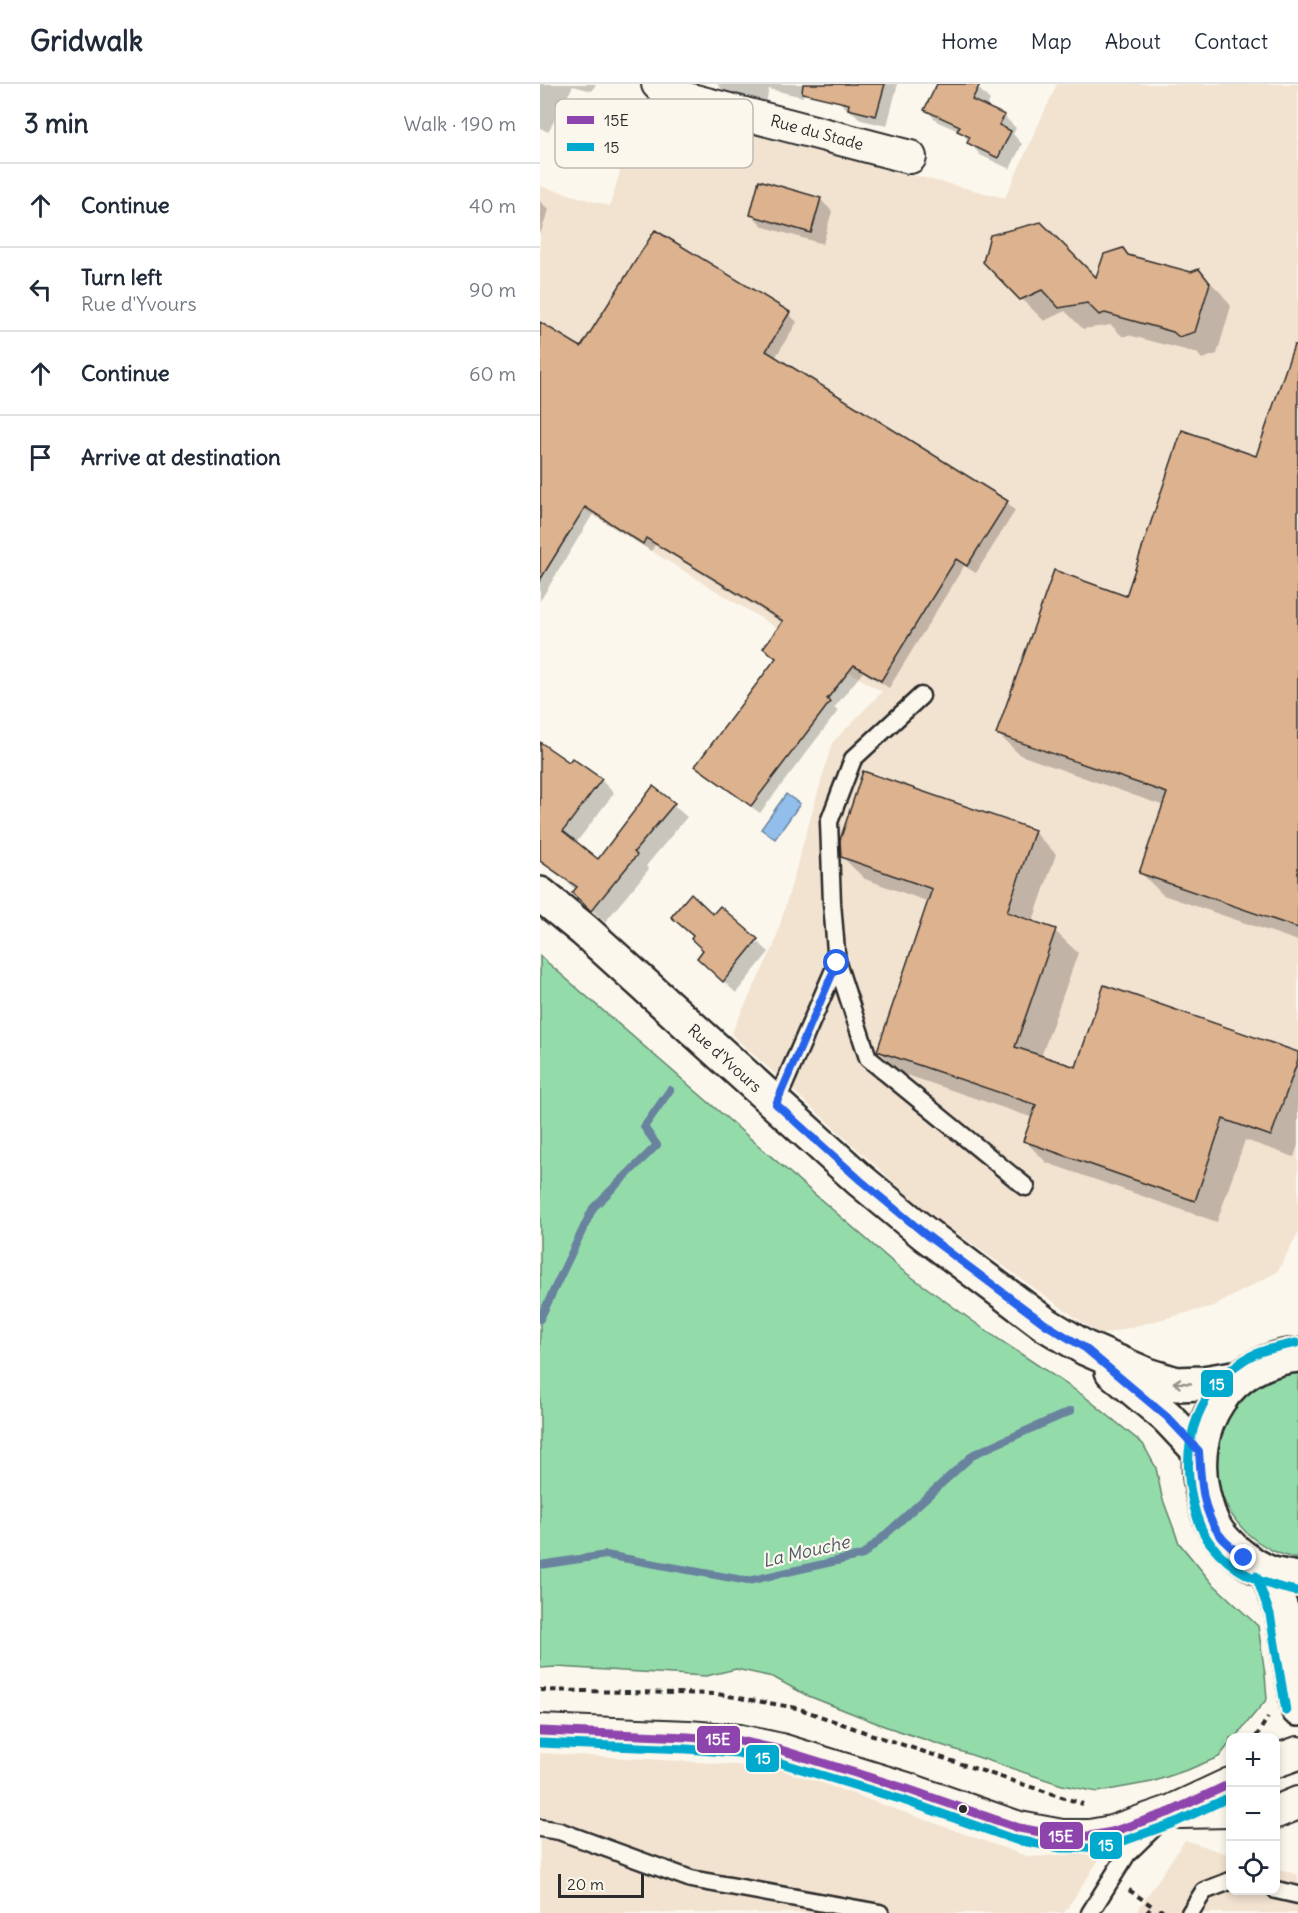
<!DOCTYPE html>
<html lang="en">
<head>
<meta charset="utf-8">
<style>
	:root { --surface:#fff; --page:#f6f6f7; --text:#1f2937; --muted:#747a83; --line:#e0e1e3 }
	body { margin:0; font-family:Delius,sans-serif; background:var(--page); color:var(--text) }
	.controls { position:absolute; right:18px; bottom:18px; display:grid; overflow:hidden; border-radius:12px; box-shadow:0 3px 9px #0003 }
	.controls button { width:54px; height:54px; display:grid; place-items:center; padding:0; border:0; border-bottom:2px solid var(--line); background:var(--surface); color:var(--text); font:30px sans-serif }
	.scale { position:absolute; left:18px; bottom:15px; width:86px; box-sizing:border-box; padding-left:6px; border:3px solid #2b2b2b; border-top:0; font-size:16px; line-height:21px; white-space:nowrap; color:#2b2b2b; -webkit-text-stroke:4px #fbf7ec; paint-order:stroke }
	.stop { position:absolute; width:18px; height:18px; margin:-14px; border:4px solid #2563eb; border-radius:50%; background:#fff }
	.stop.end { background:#2563eb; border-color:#fff; box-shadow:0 2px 6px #0008 }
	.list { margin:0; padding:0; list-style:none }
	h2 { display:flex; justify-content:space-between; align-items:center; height:78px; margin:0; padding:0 24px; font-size:26px }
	h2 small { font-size:20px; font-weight:400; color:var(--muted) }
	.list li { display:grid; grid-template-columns:39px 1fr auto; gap:18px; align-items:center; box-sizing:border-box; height:84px; padding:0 24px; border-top:2px solid var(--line) }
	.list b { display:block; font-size:22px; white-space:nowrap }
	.list p { margin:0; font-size:20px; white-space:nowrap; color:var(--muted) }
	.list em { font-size:20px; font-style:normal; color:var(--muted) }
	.icon { flex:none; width:33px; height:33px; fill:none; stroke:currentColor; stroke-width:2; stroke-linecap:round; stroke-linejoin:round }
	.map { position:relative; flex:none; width:758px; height:1829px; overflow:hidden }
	header { display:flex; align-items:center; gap:36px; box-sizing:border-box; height:84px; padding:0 30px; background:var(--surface); border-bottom:2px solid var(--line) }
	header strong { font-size:28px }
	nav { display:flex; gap:33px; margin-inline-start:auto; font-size:21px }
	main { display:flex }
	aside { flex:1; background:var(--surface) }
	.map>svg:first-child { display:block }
	.built { fill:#f2e2d0 }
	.green { fill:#94dbaa; stroke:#60836a; stroke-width:1.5 }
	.water { fill:#92beeb; stroke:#69839e; stroke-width:1.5 }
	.shadow { fill:#0003 }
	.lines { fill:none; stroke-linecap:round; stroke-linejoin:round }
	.stream { stroke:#69839e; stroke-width:8 }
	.building { fill:#ddb28e; stroke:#2b2b2b; stroke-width:1.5 }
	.service-casing { stroke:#2b2b2b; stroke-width:21 }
	.minor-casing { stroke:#2b2b2b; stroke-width:36 }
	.secondary-casing { stroke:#2b2b2b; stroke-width:38 }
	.path { stroke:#2b2b2b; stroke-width:4; stroke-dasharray:6 4.5; stroke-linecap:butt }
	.service { stroke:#fbf7ec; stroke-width:16 }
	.minor { stroke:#fbf7ec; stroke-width:32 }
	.secondary { stroke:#fbf7ec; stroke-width:33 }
	.bus-1-casing { stroke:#fbf7ec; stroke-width:14 }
	.bus-2-casing { stroke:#fbf7ec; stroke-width:14 }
	.bus-1 { stroke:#8e44ad; stroke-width:9 }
	.bus-2 { stroke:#00a9ce; stroke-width:9 }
	.oneway { stroke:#93918c }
	.route { stroke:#2563eb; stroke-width:8 }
	.bus-dot { fill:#2b2b2b; stroke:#fbf7ec; stroke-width:2 }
	.labels { text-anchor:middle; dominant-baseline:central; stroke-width:4.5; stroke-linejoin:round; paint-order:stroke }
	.street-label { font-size:16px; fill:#2b2b2b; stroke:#fbf7ec }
	.water-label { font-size:18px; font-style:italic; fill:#4a5765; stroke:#fbf7ec }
	.key { fill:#fbf7ec; stroke:#bdbab2; stroke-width:1.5 }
	.key-label { font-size:16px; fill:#2b2b2b }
	.line-badge { stroke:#fbf7ec; stroke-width:2 }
	.badge-label { font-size:16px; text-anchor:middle; font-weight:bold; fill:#fff }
</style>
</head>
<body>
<header>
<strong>Gridwalk</strong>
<nav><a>Home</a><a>Map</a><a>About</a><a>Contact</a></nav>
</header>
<main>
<aside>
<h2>3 min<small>Walk · 190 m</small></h2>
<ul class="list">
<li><svg class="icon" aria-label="ahead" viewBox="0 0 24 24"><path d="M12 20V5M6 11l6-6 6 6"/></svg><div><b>Continue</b></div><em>40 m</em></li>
<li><svg class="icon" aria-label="left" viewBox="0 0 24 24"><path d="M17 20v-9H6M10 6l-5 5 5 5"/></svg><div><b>Turn left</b><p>Rue d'Yvours</p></div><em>90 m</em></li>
<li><svg class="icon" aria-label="ahead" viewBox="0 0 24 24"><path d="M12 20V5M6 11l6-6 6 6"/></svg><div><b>Continue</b></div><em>60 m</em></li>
<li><svg class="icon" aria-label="arrive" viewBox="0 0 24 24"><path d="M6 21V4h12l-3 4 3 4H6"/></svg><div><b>Arrive at destination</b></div></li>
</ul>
</aside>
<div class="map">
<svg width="758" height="1829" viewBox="0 0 758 1829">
	<rect width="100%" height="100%" fill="#fbf7ec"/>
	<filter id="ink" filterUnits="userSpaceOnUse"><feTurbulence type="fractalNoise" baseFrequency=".0167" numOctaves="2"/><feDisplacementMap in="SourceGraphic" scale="12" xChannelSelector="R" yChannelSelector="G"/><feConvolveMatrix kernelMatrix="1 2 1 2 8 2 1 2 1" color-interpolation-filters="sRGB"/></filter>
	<g filter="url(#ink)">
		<g class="built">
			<path d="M 517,0 L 758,0 L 758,1149 L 737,1188 L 674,1222 L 560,1251 L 382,1124 L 191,950 L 234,862 L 292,659 L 342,608 L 0,399 L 0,102 L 70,122 L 99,23 L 465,114 Z"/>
			<path d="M 0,1669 L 158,1678 L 243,1685 L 489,1773 L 564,1768 L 524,1829 L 0,1829 Z"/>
			<path d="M 645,1756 L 690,1771 L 690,1806 L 736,1806 L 736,1784 L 758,1791 L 758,1829 L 596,1829 Z"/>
		</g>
		<g class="green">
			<path d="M 0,872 L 362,1186 L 448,1248 L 544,1312 L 603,1360 L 616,1384 L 622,1413 L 639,1459 L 671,1498 L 718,1542 L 725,1590 L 727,1615 L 695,1653 L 690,1654 L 690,1659 L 679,1673 L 650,1685 L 612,1698 L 557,1708 L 522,1701 L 344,1642 L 266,1611 L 233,1593 L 196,1585 L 166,1592 L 17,1583 L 0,1584 Z"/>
			<path d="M 758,1289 L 758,1475 C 651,1452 648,1306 758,1289 Z"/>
		</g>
		<path class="water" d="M 246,710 L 260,720 L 235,755 L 221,745 Z"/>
		<g class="shadow">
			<path d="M 0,0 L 56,0 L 52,7 L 33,2 L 8,48 L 0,44 Z"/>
			<path d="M 177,0 L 357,0 L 357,3 L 347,42 L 321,36 L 314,29 L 309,27 L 297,16 L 264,9 L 263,13 L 229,5 L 226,18 L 184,7 Z"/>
			<path d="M 398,0 L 428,0 L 438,4 L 450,16 L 446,24 L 464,32 L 476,44 L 473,50 L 482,60 L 470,85 L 440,71 L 421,48 L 398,38 L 386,26 Z"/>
			<path d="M 280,115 L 292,127 L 283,160 L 224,143 L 211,130 Z"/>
			<path d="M 0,117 L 9,126 L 0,150 Z"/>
			<path d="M 116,148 L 249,230 L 257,238 L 235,274 L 467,418 L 475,427 L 436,489 L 424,482 L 349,604 L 323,588 L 294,624 L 298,627 L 220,729 L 165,690 L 157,682 L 237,575 L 225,564 L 243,539 L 115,461 L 111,467 L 53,430 L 0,517 L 0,240 L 41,265 Z"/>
			<path d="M 589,172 L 651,189 L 659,187 L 681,209 L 691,222 L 677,270 L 662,275 L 657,269 L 588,251 L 583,253 L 571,241 L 543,245 L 525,227 L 504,237 L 445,178 L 557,196 Z"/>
			<path d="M 758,254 L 758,857 L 623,811 L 601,789 L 624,722 L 480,671 L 457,649 L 717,374 Z"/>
			<path d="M 0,671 L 29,680 L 61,696 L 74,709 L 36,759 L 59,777 L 113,704 L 147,733 L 106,782 L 109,785 L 65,838 L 47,822 L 36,806 L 0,775 Z"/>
			<path d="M 494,748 L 516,770 L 493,837 L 515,847 L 538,869 L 501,973 L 537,985 L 565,903 L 758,970 L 758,1061 L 754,1073 L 705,1056 L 677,1138 L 507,1079 L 485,1057 L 493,1034 L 361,989 L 339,967 L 389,818 L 325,795 L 302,773 Z"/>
			<path d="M 180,824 L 229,868 L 196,909 L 171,886 L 165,867 L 154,853 Z"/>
		</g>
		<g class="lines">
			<g class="stream">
				<path d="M 0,1235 L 53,1124 L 117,1061 L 104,1043 L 130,1006"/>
				<path d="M 0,1481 L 66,1471 L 208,1497 L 323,1471 L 434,1370 L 531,1327"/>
			</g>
		</g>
		<g class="building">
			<path d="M 263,0 L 345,0 L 336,32 L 308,25 L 309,20 L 262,9 Z"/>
			<path d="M 397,0 L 440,0 L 432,16 L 465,31 L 459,41 L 471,47 L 458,74 L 427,59 L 430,53 L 417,47 L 420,42 L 384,26 Z"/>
			<path d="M 219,96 L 281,114 L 271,149 L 210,131 Z"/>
			<path d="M 501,138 L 556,193 L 564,170 L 583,164 L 588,171 L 651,188 L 659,185 L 670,199 L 655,248 L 639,253 L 633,248 L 565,229 L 559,231 L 547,219 L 519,224 L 502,206 L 480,216 L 443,178 L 450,151 Z"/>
			<path d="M 115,146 L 250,228 L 226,267 L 468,417 L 427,482 L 416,475 L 341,597 L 314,581 L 287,615 L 290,618 L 211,722 L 155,682 L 236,574 L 223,564 L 243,537 L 106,454 L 103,460 L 45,423 L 0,496 L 0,238 L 41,263 Z"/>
			<path d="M 754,261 L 758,261 L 758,844 L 599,789 L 627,709 L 456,650 L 514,486 L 586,512 L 642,346 L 716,372 Z"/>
			<path d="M 0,658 L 29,678 L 32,674 L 62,695 L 23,747 L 58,775 L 113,702 L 135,719 L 94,768 L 97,771 L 51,827 L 32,809 L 37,803 L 0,777 Z"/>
			<path d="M 323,687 L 495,746 L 467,828 L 516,845 L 475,963 L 536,983 L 564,901 L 758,968 L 758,976 L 731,1052 L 683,1035 L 655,1117 L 483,1057 L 496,1021 L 337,967 L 392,805 L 301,773 L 300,756 Z"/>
			<path d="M 151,809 L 173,830 L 180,822 L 218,855 L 183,898 L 157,874 L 163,866 L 151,855 L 153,852 L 131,833 Z"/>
		</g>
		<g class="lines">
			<defs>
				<g id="service">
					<path d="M 297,879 L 328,974 L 486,1103"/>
					<path d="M 236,1019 L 297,879 L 292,819 L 289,738 L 313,675 L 381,612"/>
					<path d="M 0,1744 L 19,1747 L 151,1795 L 340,1829"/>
					<path d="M 736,1806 L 758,1811"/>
					<path d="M 550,1829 L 587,1770 L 619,1739"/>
					<path d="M 650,1829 L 664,1807 L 690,1797"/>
				</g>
				<g id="minor">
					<path d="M 118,0 L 128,10 L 370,73"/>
					<path d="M 0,1647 L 148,1653 L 200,1657 L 241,1666 L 367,1705 L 479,1744 L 522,1752 L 550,1752 L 572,1748 L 630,1728 L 690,1700"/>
					<path d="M 736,1677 L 758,1669"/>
					<path d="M 640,1728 L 690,1727"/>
					<path d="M 736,1728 L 758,1719"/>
				</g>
				<g id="secondary">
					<path d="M 0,810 L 44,846 L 320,1096 L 385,1150 L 505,1240 L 545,1264 L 607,1291 L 636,1300 L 663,1299 L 700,1293"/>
					<path d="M 758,1271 C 688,1277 647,1342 663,1410 C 667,1426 671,1442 683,1455 C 694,1468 711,1481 727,1488 C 736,1492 748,1493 758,1495"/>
					<path d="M 572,1287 L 627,1333 L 659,1367"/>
					<path d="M 727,1488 L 742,1527 L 758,1625"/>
				</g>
			</defs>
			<use href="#service" class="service-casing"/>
			<use href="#minor" class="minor-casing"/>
			<use href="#secondary" class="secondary-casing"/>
			<g class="path">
				<path d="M 0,1606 L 177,1610 L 257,1624 L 333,1651 L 543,1720"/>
				<path d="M 716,1653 L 728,1633"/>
				<path d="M 589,1806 L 612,1822 L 607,1829"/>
				<path d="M 620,1829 L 621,1826 L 626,1829"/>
			</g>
			<use href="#service" class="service"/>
			<use href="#minor" class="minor"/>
			<use href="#secondary" class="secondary"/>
			<defs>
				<path id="bus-1" d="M 0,1647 L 148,1653 L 200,1657 L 241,1666 L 367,1705 L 479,1744 L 522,1752 L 550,1752 L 572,1748 L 630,1728 L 690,1700"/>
				<g id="bus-2">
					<path d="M 756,1259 C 738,1263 719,1266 704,1276 C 660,1305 643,1353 650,1403 C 653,1423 658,1443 670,1459 C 693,1488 720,1500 756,1507"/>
					<path d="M 716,1492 L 730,1530 L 746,1627"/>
					<path d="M 0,1659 L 147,1665 L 198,1669 L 238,1678 L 363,1716 L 476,1756 L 521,1764 L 551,1764 L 575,1760 L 634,1739 L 690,1713"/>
				</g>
			</defs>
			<use href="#bus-1" class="bus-1-casing"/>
			<use href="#bus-2" class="bus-2-casing"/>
			<use href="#bus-1" class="bus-1"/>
			<use href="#bus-2" class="bus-2"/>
		</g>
		<defs><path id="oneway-shaft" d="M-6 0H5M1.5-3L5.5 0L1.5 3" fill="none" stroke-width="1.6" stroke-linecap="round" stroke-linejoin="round" transform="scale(1.5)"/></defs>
		<use class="oneway" href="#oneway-shaft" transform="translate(642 1299) rotate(-177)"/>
	</g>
	<g class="lines" filter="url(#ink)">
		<path class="route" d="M 297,879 L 236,1020 L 320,1096 L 385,1150 L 505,1240 L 545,1264 L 627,1333 L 659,1367 C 661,1398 662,1431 683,1455 C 690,1462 697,1468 704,1474"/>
	</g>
	<circle class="bus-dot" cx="423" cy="1725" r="5"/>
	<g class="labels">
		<g class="street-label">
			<text transform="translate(277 48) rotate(15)">Rue du Stade</text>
			<text transform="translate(185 974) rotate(42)">Rue d'Yvours</text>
		</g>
		<g class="water-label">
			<text transform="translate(266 1467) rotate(-13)">La Mouche</text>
		</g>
	</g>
	<rect x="15" y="15" width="198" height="69" rx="9" class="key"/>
	<rect x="27" y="32" width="27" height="8" fill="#8e44ad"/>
	<rect x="27" y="59" width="27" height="8" fill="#00a9ce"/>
	<g class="key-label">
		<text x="64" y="42">15E</text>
		<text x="64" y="69">15</text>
	</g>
	<g class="line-badge">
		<rect x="660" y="1285" width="34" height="29" rx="6" fill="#00a9ce"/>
		<rect x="156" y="1641" width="45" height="29" rx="6" fill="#8e44ad"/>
		<rect x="205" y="1660" width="35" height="29" rx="6" fill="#00a9ce"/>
		<rect x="499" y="1737" width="45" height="29" rx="6" fill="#8e44ad"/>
		<rect x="549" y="1747" width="34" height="29" rx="6" fill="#00a9ce"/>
	</g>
	<g class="badge-label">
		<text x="677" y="1306">15</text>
		<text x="178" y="1661">15E</text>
		<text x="223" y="1680">15</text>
		<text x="521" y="1758">15E</text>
		<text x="566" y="1767">15</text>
	</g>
</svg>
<div class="controls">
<button>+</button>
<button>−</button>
<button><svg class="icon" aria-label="locate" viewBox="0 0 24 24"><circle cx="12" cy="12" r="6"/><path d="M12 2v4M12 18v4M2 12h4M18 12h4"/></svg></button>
</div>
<div class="scale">20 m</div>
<div class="stop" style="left:297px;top:879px"></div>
<div class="stop end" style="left:704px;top:1474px"></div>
</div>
</main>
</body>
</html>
